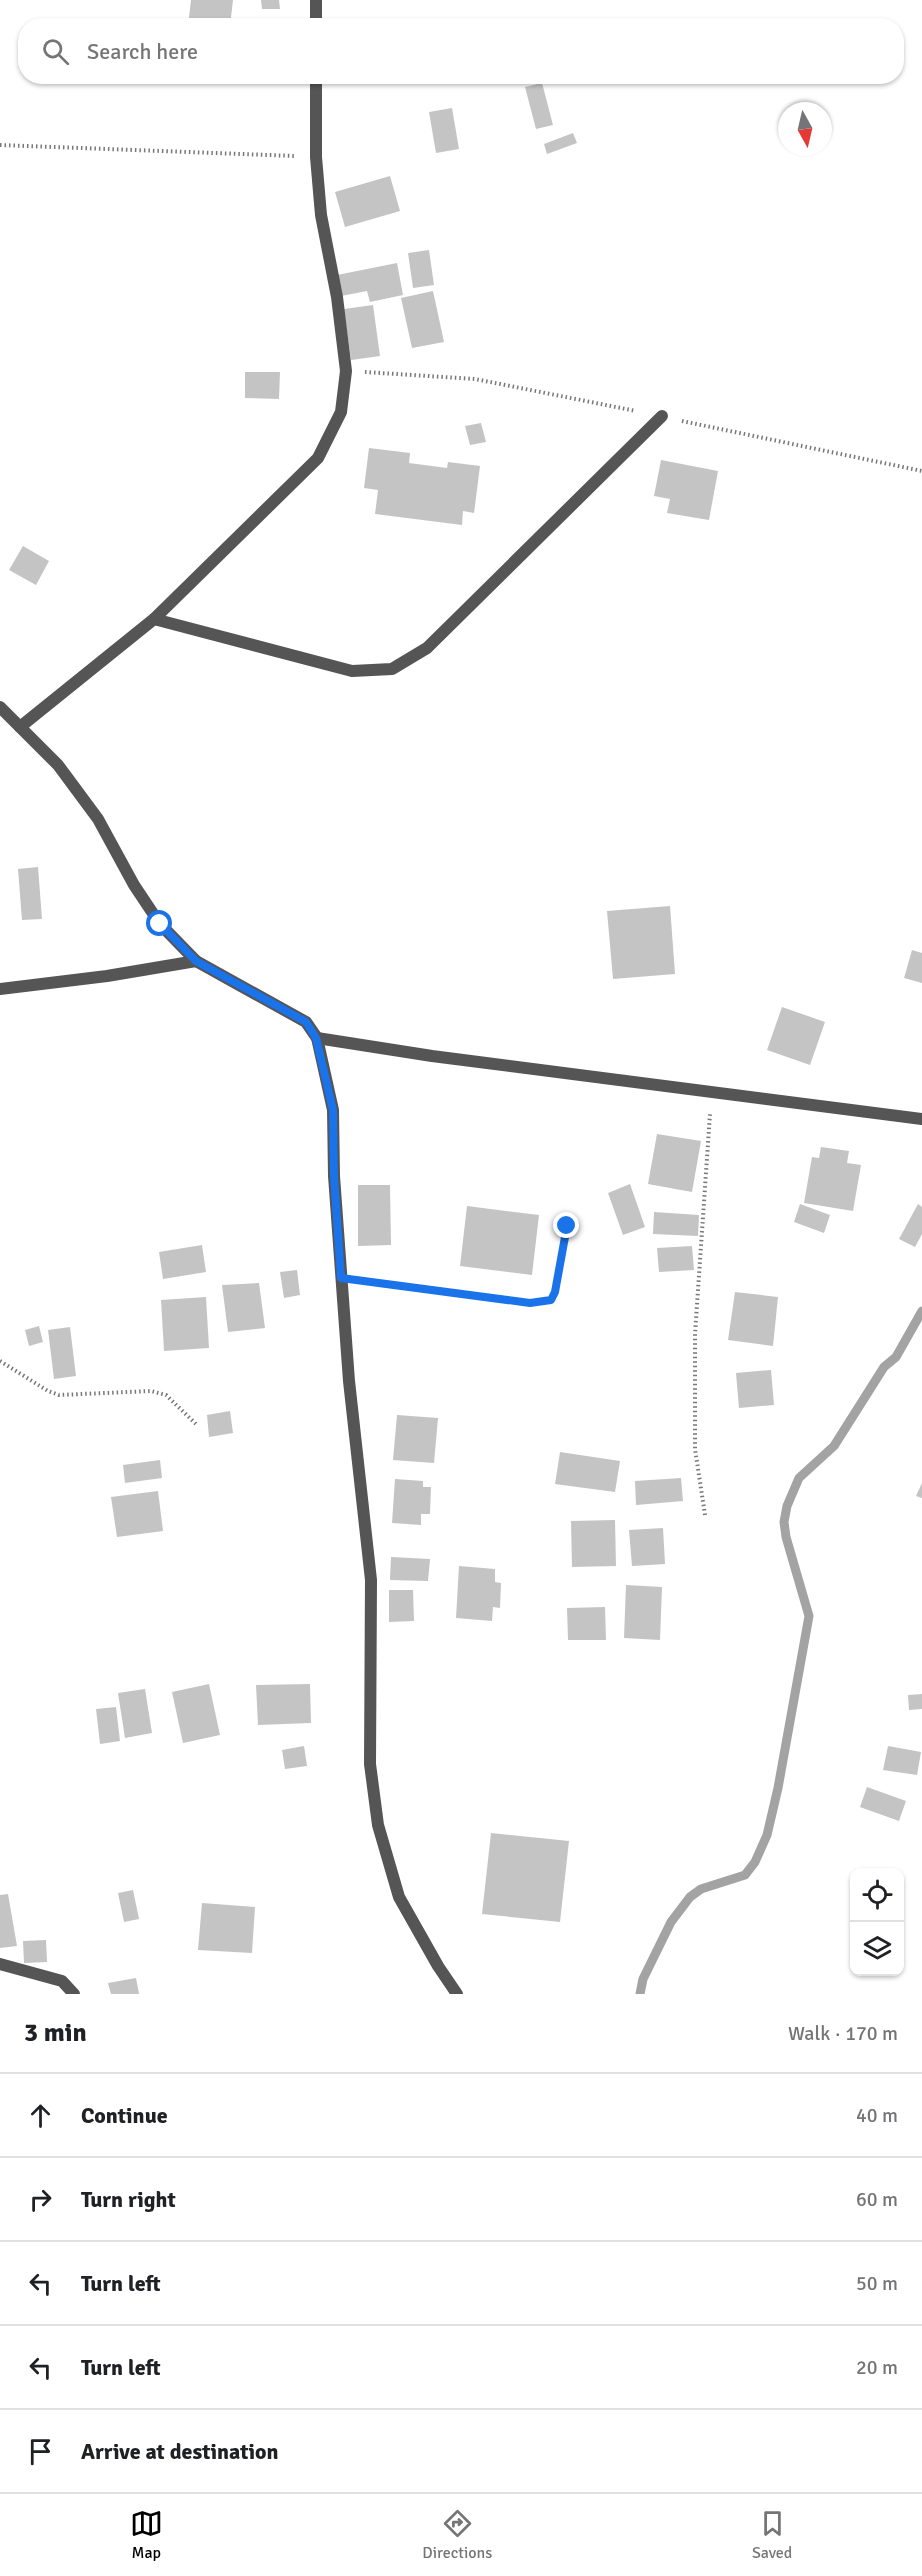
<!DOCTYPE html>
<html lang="en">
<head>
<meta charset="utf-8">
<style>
	:root { --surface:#fff; --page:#f2f2f2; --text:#202124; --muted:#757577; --line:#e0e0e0; --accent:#000 }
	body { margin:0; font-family:Signika,sans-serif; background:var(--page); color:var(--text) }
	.controls { position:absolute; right:18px; bottom:18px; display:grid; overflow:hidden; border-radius:12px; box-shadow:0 2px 4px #0004 }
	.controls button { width:54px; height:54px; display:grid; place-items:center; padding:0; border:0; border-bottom:2px solid var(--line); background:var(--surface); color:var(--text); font:30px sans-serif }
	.compass { position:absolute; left:778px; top:102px; width:54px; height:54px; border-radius:50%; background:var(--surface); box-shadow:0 2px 4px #0004; rotate:172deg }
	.stop { position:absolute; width:18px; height:18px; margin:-14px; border:4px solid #1a73e8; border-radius:50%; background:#fff }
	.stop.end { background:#1a73e8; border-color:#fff; box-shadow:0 2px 6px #0008 }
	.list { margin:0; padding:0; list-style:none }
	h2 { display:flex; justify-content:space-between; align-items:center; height:78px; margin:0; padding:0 24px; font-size:26px }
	h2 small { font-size:20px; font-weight:400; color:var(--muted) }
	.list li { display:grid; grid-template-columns:39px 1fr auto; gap:18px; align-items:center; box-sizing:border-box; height:84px; padding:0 24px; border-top:2px solid var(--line) }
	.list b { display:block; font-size:22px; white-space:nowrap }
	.list em { font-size:20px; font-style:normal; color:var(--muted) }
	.icon { flex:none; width:33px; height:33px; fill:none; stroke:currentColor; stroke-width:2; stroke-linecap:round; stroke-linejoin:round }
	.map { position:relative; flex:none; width:922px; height:1994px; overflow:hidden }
	.search { position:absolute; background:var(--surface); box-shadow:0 2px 4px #0004; left:18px; right:18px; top:18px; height:66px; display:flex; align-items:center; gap:15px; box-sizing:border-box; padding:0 21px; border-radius:24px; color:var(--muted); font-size:22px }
	.sheet { height:498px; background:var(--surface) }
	nav { display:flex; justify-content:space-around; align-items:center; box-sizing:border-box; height:84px; border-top:2px solid var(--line); background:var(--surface); font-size:16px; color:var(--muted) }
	nav a { display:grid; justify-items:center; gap:3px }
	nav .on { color:var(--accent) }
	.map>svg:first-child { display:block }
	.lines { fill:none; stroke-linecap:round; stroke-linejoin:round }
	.stream { stroke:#a3a3a3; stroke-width:9 }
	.building { fill:#c4c4c4 }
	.path { stroke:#777; stroke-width:4; stroke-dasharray:1.5 3; stroke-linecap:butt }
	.minor { stroke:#555; stroke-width:12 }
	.route { stroke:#1a73e8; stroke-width:8 }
</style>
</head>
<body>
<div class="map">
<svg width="922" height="1994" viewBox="0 0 922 1994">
	<rect width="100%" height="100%" fill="#fff"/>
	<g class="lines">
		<path class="stream" d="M 640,1994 L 643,1979 L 671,1922 L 690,1897 L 701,1889 L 745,1875 L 755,1862 L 767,1835 L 778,1788 L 809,1616 L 786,1537 L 784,1522 L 787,1506 L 799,1478 L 834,1446 L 884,1367 L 896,1357 L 922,1311"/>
	</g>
	<g class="building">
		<path d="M 191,0 L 233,0 L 230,26 L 188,26 Z"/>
		<path d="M 261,0 L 279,0 L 280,9 L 262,9 Z"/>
		<path d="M 542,83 L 553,125 L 536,129 L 525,87 Z"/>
		<path d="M 452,108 L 459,149 L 436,153 L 429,112 Z"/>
		<path d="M 573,133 L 577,143 L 547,154 L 544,144 Z"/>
		<path d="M 390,176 L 400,211 L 345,227 L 335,192 Z"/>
		<path d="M 429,250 L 434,285 L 413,288 L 408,253 Z"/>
		<path d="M 397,263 L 403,295 L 370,302 L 367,291 L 341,296 L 337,275 Z"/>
		<path d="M 433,291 L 444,342 L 412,348 L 401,298 Z"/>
		<path d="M 373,305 L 380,356 L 351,360 L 344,309 Z"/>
		<path d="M 245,372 L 280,372 L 279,399 L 245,398 Z"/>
		<path d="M 481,423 L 486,442 L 470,445 L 465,426 Z"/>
		<path d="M 369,448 L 410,453 L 409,463 L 447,468 L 448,462 L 480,466 L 474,513 L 463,511 L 462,525 L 375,514 L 378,490 L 364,488 Z"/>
		<path d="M 661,460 L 718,471 L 709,520 L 667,513 L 670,499 L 654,496 Z"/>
		<path d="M 23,546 L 49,561 L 36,585 L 9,570 Z"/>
		<path d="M 38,867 L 42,919 L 22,920 L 18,869 Z"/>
		<path d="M 670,906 L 675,974 L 613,979 L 607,911 Z"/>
		<path d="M 912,950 L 922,953 L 922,983 L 904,978 Z"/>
		<path d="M 782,1007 L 825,1022 L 810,1065 L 767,1050 Z"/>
		<path d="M 657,1134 L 701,1141 L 692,1192 L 648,1184 Z"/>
		<path d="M 821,1147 L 849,1151 L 847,1163 L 861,1165 L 853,1211 L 804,1203 L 812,1157 L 819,1158 Z"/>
		<path d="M 630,1184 L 645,1227 L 623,1235 L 608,1193 Z"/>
		<path d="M 358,1185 L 390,1185 L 391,1245 L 358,1246 Z"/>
		<path d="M 800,1204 L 830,1215 L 824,1233 L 794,1222 Z"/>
		<path d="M 918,1204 L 922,1207 L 922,1234 L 915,1247 L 899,1239 Z"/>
		<path d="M 467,1206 L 539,1215 L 532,1275 L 460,1266 Z"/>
		<path d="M 654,1212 L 699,1215 L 698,1236 L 653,1234 Z"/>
		<path d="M 202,1245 L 206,1272 L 163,1279 L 159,1252 Z"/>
		<path d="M 692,1246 L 694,1270 L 659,1272 L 657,1248 Z"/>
		<path d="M 297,1270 L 300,1295 L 284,1298 L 280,1272 Z"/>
		<path d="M 259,1283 L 265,1328 L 228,1332 L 222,1285 Z"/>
		<path d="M 735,1292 L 778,1297 L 773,1346 L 728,1340 Z"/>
		<path d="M 206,1297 L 209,1348 L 164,1351 L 161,1300 Z"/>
		<path d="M 39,1326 L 43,1342 L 29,1346 L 25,1330 Z"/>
		<path d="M 70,1327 L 76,1376 L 54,1379 L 48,1330 Z"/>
		<path d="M 771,1370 L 774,1405 L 739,1408 L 736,1373 Z"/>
		<path d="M 230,1411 L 233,1433 L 209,1437 L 207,1415 Z"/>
		<path d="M 397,1415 L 438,1418 L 434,1463 L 393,1460 Z"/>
		<path d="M 560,1452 L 620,1461 L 615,1492 L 555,1484 Z"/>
		<path d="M 160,1460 L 162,1478 L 125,1483 L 123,1465 Z"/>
		<path d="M 681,1478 L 683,1501 L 636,1505 L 635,1481 Z"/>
		<path d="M 395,1479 L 423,1481 L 423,1487 L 431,1487 L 430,1514 L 421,1514 L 421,1525 L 392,1523 Z"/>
		<path d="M 922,1483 L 922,1498 L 916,1496 Z"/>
		<path d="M 158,1491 L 163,1531 L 117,1537 L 111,1497 Z"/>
		<path d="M 615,1520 L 616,1566 L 572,1567 L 571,1521 Z"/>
		<path d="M 663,1528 L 665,1564 L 632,1566 L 629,1530 Z"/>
		<path d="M 391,1557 L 430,1559 L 428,1581 L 390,1580 Z"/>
		<path d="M 459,1566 L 495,1569 L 495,1582 L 501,1583 L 500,1608 L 493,1607 L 492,1621 L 456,1618 Z"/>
		<path d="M 626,1585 L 662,1587 L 660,1640 L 624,1638 Z"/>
		<path d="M 389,1590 L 413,1590 L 414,1621 L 389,1622 Z"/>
		<path d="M 605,1607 L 606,1640 L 568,1640 L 567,1608 Z"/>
		<path d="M 209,1684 L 220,1735 L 183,1743 L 172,1692 Z"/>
		<path d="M 310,1684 L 311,1723 L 258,1725 L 256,1685 Z"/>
		<path d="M 145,1689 L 152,1733 L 125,1738 L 118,1693 Z"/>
		<path d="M 922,1694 L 922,1709 L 909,1710 L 908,1695 Z"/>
		<path d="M 116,1707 L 120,1741 L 100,1744 L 96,1709 Z"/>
		<path d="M 304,1746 L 307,1766 L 285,1769 L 282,1750 Z"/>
		<path d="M 888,1746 L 921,1752 L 917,1775 L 883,1770 Z"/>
		<path d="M 867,1787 L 906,1801 L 899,1821 L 860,1807 Z"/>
		<path d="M 491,1833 L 569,1841 L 560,1922 L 482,1914 Z"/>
		<path d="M 133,1890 L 139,1919 L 124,1922 L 118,1893 Z"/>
		<path d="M 8,1894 L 17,1946 L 0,1948 L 0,1895 Z"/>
		<path d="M 202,1903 L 255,1907 L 252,1953 L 198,1950 Z"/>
		<path d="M 46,1940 L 47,1962 L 24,1963 L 23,1941 Z"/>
		<path d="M 136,1978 L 139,1994 L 111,1994 L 108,1983 Z"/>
	</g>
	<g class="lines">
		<g class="path">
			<path d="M 0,145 L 295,156"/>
			<path d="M 365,372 L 475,379 L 636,411"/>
			<path d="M 682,421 L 922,471"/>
			<path d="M 362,1281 L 530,1303 L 551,1300 L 556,1292 L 567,1226"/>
			<path d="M 0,1361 L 48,1391 L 59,1395 L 151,1391 L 166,1395 L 198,1426"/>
			<path d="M 705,1515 L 695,1449 L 695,1334 L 710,1114"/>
		</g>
		<g class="minor">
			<path d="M 316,0 L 316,26"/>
			<path d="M 154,619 L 352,671 L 392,669 L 427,648 L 662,416"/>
			<path d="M 0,707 L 58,765 L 98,819 L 134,885 L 160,924 L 196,961 L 306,1022 L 317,1038 L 333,1110 L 334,1176 L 349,1381 L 371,1580 L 370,1764 L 378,1825 L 399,1897 L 438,1966 L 457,1994"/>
			<path d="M 20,727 L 154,619 L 318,458 L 341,412 L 346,371 L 337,297 L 321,215 L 316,157 L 316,76"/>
			<path d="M 0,989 L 107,976 L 196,961"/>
			<path d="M 317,1038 L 432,1056 L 922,1119"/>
			<path d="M 0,1964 L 62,1981 L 74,1994"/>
		</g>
	</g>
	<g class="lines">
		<path class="route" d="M 160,924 L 196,961 L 306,1022 L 316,1038 L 333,1110 L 334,1176 L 341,1278 L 530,1303 L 551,1300 L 555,1292 L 567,1226"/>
	</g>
</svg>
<div class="controls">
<button><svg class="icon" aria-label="locate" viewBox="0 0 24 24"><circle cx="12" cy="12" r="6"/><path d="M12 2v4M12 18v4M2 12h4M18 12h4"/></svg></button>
<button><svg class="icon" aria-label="layers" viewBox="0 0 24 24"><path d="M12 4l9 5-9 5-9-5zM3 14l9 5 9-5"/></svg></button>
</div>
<svg class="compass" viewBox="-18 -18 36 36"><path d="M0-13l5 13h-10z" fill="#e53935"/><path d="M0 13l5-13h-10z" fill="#757577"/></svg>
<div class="stop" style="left:160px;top:924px"></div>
<div class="stop end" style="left:567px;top:1226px"></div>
<div class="search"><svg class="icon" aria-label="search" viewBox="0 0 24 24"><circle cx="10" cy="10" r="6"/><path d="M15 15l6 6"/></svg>Search here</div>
</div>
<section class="sheet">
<h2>3 min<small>Walk · 170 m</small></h2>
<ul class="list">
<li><svg class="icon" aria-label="ahead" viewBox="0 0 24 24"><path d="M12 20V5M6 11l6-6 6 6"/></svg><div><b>Continue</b></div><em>40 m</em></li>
<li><svg class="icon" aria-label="right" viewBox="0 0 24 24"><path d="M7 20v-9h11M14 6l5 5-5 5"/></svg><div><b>Turn right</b></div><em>60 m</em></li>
<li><svg class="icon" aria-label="left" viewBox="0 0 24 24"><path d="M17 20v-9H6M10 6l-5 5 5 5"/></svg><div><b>Turn left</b></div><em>50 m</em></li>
<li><svg class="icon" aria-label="left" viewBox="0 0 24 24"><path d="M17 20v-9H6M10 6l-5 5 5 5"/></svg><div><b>Turn left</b></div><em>20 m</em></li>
<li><svg class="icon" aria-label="arrive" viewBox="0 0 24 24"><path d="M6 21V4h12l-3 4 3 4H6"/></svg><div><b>Arrive at destination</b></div></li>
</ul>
</section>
<nav>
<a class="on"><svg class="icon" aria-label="map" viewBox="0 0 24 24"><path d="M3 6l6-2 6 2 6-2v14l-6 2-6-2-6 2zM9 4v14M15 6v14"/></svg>Map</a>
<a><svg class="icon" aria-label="directions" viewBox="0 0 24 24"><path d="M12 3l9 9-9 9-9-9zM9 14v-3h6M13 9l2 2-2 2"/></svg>Directions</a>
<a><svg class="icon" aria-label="saved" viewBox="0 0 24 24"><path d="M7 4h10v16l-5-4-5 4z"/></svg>Saved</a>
</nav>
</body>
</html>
